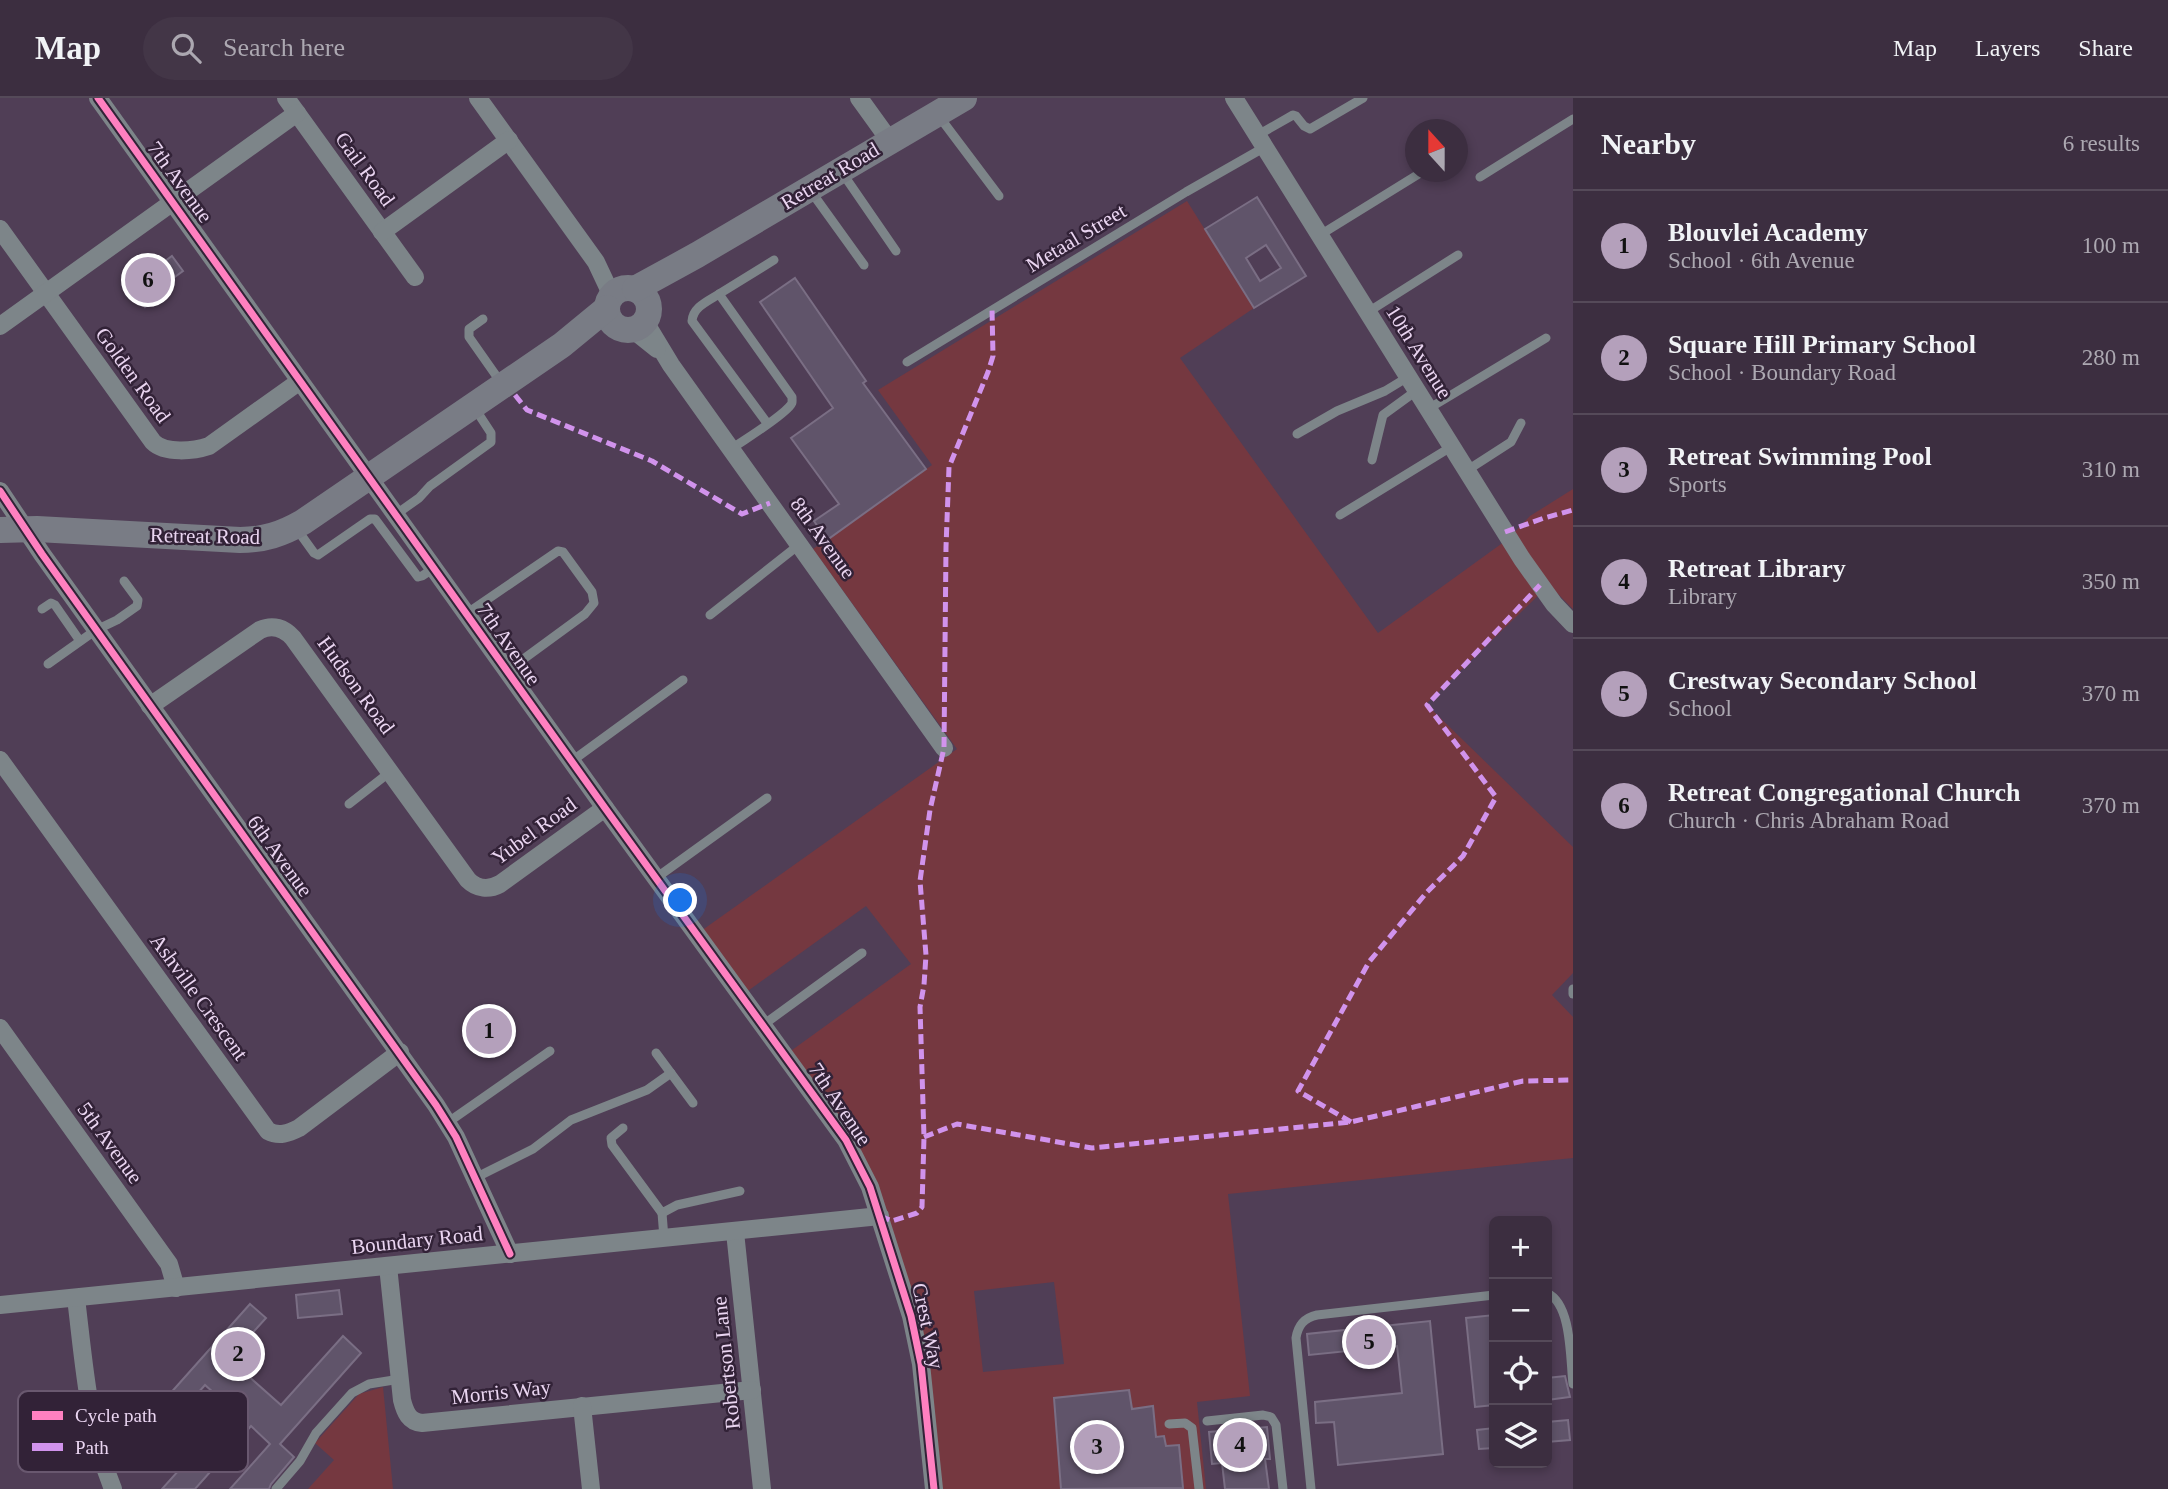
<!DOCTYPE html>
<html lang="en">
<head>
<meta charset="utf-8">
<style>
	:root { --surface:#3c2e40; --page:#433647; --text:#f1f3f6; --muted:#aca8b1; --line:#554a59; --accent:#b4a0bb }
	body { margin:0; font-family:"Times New Roman",serif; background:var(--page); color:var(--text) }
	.controls { position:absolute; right:21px; bottom:21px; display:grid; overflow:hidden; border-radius:10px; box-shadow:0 4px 10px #0003 }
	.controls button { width:63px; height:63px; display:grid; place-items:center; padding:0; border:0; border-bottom:2px solid var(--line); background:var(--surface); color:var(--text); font:35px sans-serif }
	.compass { position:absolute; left:1405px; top:21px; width:63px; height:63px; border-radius:50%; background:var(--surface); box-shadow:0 4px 10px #0003; rotate:339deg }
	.you { position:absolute; left:681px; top:803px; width:24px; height:24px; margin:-18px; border:5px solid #fff; border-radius:50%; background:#1a73e8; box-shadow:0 0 0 10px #1a73e833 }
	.badge { display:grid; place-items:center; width:46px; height:46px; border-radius:50%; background:var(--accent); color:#111; font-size:23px; font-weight:700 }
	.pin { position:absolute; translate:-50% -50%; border:4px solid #fff; box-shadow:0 2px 7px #0006 }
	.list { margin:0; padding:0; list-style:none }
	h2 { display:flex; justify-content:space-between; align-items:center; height:91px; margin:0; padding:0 28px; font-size:30px }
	h2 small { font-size:23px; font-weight:400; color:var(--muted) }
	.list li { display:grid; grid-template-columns:46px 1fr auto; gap:21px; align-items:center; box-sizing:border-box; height:112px; padding:0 28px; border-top:2px solid var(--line) }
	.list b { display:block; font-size:26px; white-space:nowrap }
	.list p { margin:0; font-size:23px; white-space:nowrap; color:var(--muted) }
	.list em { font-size:23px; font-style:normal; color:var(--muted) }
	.icon { flex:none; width:38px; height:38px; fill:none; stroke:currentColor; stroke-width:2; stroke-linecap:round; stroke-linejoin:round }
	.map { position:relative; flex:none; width:1573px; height:1391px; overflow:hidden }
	header { display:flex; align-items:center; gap:42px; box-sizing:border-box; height:98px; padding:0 35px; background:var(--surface); border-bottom:2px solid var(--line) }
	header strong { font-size:33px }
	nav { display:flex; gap:38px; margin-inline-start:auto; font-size:24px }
	.search { width:490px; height:63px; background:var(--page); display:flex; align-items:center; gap:18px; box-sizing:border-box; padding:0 24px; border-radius:38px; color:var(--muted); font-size:26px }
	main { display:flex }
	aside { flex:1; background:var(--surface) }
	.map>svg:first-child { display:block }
	.green { fill:#753840; fill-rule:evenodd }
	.building { fill:#60546a; stroke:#7a6e84; stroke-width:2; fill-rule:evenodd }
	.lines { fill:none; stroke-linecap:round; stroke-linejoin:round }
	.service { stroke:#7d8589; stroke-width:9 }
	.minor { stroke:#7d8589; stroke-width:18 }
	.secondary { stroke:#797c85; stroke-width:26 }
	.quiet { stroke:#d193ec; stroke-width:5; stroke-dasharray:10 5; stroke-linecap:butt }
	.cycleway-casing { stroke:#322237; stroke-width:11 }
	.cycleway { stroke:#ff80c0; stroke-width:7 }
	.labels { text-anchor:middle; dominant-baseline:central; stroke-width:5; stroke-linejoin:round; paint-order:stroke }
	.street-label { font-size:21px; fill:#ead5f1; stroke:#322237 }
	.key { fill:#322237; stroke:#69586f; stroke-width:2 }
	.key-label { font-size:19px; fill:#ead5f1 }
</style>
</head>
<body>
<header>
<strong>Map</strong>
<div class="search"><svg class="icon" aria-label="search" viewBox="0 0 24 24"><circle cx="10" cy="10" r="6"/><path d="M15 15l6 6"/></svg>Search here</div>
<nav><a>Map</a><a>Layers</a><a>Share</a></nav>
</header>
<main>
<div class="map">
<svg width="1573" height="1391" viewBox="0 0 1573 1391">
	<rect width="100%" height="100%" fill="#503e56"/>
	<g class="green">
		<path d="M 1187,103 L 1254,210 L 1180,260 L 1378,535 L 1508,441 L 1530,418 L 1573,391 L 1573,511 L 1549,487 L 1426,606 L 1573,749 L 1573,875 L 1552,897 L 1573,919 L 1573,1060 L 1228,1096 L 1250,1298 L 1197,1304 L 1206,1391 L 942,1391 L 873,1088 L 788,955 L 911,866 L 866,808 L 745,895 L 701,833 L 957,651 L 813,451 L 932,367 L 878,292 ZM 1054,1184 L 1064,1266 L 983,1274 L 974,1193 Z"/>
		<path d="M 383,1289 L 393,1391 L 308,1391 L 334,1362 L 315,1345 L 359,1296 Z"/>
	</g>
	<g class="building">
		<path d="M 1257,99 L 1306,178 L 1254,210 L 1205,131 ZM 1266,147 L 1281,170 L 1260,183 L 1246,160 Z"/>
		<path d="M 172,158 L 183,173 L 168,184 L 172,190 L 145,209 L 125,181 L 152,162 L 157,169 Z"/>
		<path d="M 795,180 L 866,283 L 863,285 L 926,371 L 827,442 L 814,423 L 839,406 L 791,340 L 833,310 L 760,204 Z"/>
		<path d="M 339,1192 L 342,1216 L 298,1220 L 296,1197 Z"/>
		<path d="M 250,1206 L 266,1220 L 229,1261 L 281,1307 L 343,1238 L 361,1255 L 280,1346 L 294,1359 L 271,1386 L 269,1391 L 230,1391 L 270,1346 L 251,1328 L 195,1391 L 162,1391 L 233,1312 L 205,1287 L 135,1366 L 119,1353 Z"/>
		<path d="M 1494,1217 L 1494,1307 L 1475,1309 L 1466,1220 Z"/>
		<path d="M 1430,1223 L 1443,1356 L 1338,1367 L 1334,1324 L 1316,1325 L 1315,1304 L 1402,1295 L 1397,1248 L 1309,1257 L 1307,1236 Z"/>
		<path d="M 1565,1278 L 1570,1299 L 1547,1302 L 1547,1280 Z"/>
		<path d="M 1129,1292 L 1132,1311 L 1153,1308 L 1156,1339 L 1164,1338 L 1166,1348 L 1179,1347 L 1183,1390 L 1061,1391 L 1054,1300 Z"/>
		<path d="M 1568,1322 L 1570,1342 L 1547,1344 L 1547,1324 Z"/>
		<path d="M 1267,1329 L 1270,1361 L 1265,1361 L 1269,1391 L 1225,1391 L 1222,1365 L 1212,1366 L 1209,1334 Z"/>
		<path d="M 1494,1330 L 1494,1350 L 1479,1351 L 1477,1332 Z"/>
	</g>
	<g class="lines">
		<g class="service">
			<path d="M 938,17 L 999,98"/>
			<path d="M 1258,37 L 1293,17 L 1296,18 L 1304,28 L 1310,31 L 1363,0"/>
			<path d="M 841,73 L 896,153"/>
			<path d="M 1480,79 L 1573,21"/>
			<path d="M 810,92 L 864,167"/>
			<path d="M 1320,137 L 1422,74"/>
			<path d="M 719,196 L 774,162"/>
			<path d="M 1368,214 L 1458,157"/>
			<path d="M 483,221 L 469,231 L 469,239 L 502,286"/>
			<path d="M 907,264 L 1186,94 L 1265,49"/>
			<path d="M 1428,311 L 1546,240"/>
			<path d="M 1297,336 L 1337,313 L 1385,293 L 1408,279"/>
			<path d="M 731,351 C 747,340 777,322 789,309 C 793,305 792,304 792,299 L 719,196 C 708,203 693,209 692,223 L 767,325"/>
			<path d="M 1372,362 L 1383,317 L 1416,293"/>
			<path d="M 1466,373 L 1511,344 L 1521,325"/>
			<path d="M 395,417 L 419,400 L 430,388 L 491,344 L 491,335 L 474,309"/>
			<path d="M 1340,417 L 1451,349"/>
			<path d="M 296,430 L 314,455 L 318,457 L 370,421 L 375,421 L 418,479 L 422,478 L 434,470"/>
			<path d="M 42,511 L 51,505 L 55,507 L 80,543"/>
			<path d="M 466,516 L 558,453 L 563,454 L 592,494 L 594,505 L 585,516 L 507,573"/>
			<path d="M 710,517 L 800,446"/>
			<path d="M 48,566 L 96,532 L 117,522 L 137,508 L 138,502 L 124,483"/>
			<path d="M 572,663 L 683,582"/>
			<path d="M 349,706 L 390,674"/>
			<path d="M 656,780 L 767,700"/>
			<path d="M 1573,891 L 1573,896"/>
			<path d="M 763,927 L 862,855"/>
			<path d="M 656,955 L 693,1005"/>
			<path d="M 447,1025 L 550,953"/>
			<path d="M 623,1030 L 611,1040 L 612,1047 L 662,1115 L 677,1107 L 740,1093"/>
			<path d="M 475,1080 L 533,1051 L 571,1022 L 647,992 L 671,975"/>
			<path d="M 662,1115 L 664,1140"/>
			<path d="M 1547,1195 C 1572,1206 1570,1261 1573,1286"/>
			<path d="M 1207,1323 L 1263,1317 L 1271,1319 L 1276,1327 L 1283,1391"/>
			<path d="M 1169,1326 L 1185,1325 L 1192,1330 L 1199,1391"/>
			<path d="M 276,1391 L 300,1363 L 316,1335 L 352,1295 L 369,1286 L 400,1281"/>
			<path d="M 1311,1391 L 1296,1240 C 1298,1227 1304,1220 1317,1217 L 1494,1197"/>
		</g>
		<g class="minor">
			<path d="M 98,0 L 605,710 L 846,1042 L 870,1089 L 911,1218 L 921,1266 L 934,1391"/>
			<path d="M 286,0 L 415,179"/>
			<path d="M 478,0 L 596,164 L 612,198"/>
			<path d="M 859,0 L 890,43"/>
			<path d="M 1234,0 L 1522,461 L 1554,506 L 1573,526"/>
			<path d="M 0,131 L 153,344 C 165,356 194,353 209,348 L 300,283"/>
			<path d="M 382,134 L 509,42"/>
			<path d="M 645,224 L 671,267 L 944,650"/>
			<path d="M 0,228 L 297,15"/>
			<path d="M 632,231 L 657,251"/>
			<path d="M 0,393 L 42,456 L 436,1007 L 456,1039 L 510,1156"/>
			<path d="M 150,608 L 260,532 C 273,526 284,530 293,540 L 468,782 C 477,791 489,792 500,786 L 605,710"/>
			<path d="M 0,662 L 268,1033 C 279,1039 289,1035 299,1030 L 400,954"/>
			<path d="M 0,930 L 169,1166 L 176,1190"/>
			<path d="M 735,1134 L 762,1391"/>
			<path d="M 388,1168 L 402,1302 C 405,1314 409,1324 422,1325 L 752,1292"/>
			<path d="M 76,1200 C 84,1265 88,1330 113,1391"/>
			<path d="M 0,1207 L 880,1118"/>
			<path d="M 582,1308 L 591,1391"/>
		</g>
		<g class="secondary">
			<circle cx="628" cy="211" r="21"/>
			<path d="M 635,191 L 697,157 L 964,0"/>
			<path d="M 0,432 L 37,431 L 240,442 C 264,442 282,436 303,424 L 562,247 L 607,210"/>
		</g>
		<g class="quiet">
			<path d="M 515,297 L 527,312 L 652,363 L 742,416 L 770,405"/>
			<path d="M 1505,434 L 1544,420 L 1573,412"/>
			<path d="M 1351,1024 L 1298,993 L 1369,864 L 1427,794 L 1463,758 L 1496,699 L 1427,607 L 1540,487"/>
			<path d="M 924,1039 L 957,1026 L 1092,1050 L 1351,1024 L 1523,983 L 1573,982"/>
			<path d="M 880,1118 L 892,1123 L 917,1115 L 922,1109 L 924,1039 L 920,909 L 924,887 L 926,857 L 920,783 L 930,712 L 944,650 L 946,449 L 949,369 L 988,274 L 993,258 L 992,211"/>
		</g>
		<defs>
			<g id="cycleway">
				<path d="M 98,0 L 605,710 L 846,1042 L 870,1089 L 911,1218 L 921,1266 L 934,1391"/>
				<path d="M 0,393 L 42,456 L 436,1007 L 456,1039 L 510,1156"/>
			</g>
		</defs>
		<use href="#cycleway" class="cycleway-casing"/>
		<use href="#cycleway" class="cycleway"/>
	</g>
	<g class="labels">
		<g class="street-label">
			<text transform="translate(365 71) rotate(54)">Gail Road</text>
			<text transform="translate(830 78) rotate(-31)">Retreat Road</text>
			<text transform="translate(180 84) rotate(54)">7th Avenue</text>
			<text transform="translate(1076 140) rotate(-31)">Metaal Street</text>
			<text transform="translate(1419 254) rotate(58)">10th Avenue</text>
			<text transform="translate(133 277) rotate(54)">Golden Road</text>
			<text transform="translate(205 438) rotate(1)">Retreat Road</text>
			<text transform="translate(823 440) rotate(54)">8th Avenue</text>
			<text transform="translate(509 546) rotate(55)">7th Avenue</text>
			<text transform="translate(356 587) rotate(54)">Hudson Road</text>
			<text transform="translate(534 733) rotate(-36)">Yubel Road</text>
			<text transform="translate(280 758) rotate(54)">6th Avenue</text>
			<text transform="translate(199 899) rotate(54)">Ashville Crescent</text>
			<text transform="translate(840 1006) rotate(56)">7th Avenue</text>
			<text transform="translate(110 1045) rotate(54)">5th Avenue</text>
			<text transform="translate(417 1142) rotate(-6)">Boundary Road</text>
			<text transform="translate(928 1228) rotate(78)">Crest Way</text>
			<text transform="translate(726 1265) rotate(-96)">Robertson Lane</text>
			<text transform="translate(501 1294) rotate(-6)">Morris Way</text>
		</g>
	</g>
	<rect x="18" y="1293" width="230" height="81" rx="10" class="key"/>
	<rect x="32" y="1313" width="31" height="9" fill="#ff80c0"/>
	<rect x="32" y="1345" width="31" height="8" fill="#d193ec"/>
	<g class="key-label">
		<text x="75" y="1324">Cycle path</text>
		<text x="75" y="1356">Path</text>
	</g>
</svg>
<div class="controls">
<button>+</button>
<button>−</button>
<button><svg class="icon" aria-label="locate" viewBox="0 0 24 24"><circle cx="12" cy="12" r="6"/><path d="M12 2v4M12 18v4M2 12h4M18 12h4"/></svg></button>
<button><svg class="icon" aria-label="layers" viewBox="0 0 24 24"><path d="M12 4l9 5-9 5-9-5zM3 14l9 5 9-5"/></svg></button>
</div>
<svg class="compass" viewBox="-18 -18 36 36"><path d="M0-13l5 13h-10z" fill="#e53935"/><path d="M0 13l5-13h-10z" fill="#aca8b1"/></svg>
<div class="you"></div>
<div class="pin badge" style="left:489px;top:933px">1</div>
<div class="pin badge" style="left:238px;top:1256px">2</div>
<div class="pin badge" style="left:1097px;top:1349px">3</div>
<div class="pin badge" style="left:1240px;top:1347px">4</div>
<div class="pin badge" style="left:1369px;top:1244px">5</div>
<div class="pin badge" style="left:148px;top:182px">6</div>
</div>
<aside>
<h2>Nearby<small>6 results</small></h2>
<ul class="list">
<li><span class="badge">1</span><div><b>Blouvlei Academy</b><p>School · 6th Avenue</p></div><em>100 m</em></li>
<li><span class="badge">2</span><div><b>Square Hill Primary School</b><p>School · Boundary Road</p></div><em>280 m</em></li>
<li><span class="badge">3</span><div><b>Retreat Swimming Pool</b><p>Sports</p></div><em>310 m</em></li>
<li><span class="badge">4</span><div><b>Retreat Library</b><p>Library</p></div><em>350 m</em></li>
<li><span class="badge">5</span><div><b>Crestway Secondary School</b><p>School</p></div><em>370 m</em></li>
<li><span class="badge">6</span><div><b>Retreat Congregational Church</b><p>Church · Chris Abraham Road</p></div><em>370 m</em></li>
</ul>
</aside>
</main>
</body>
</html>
